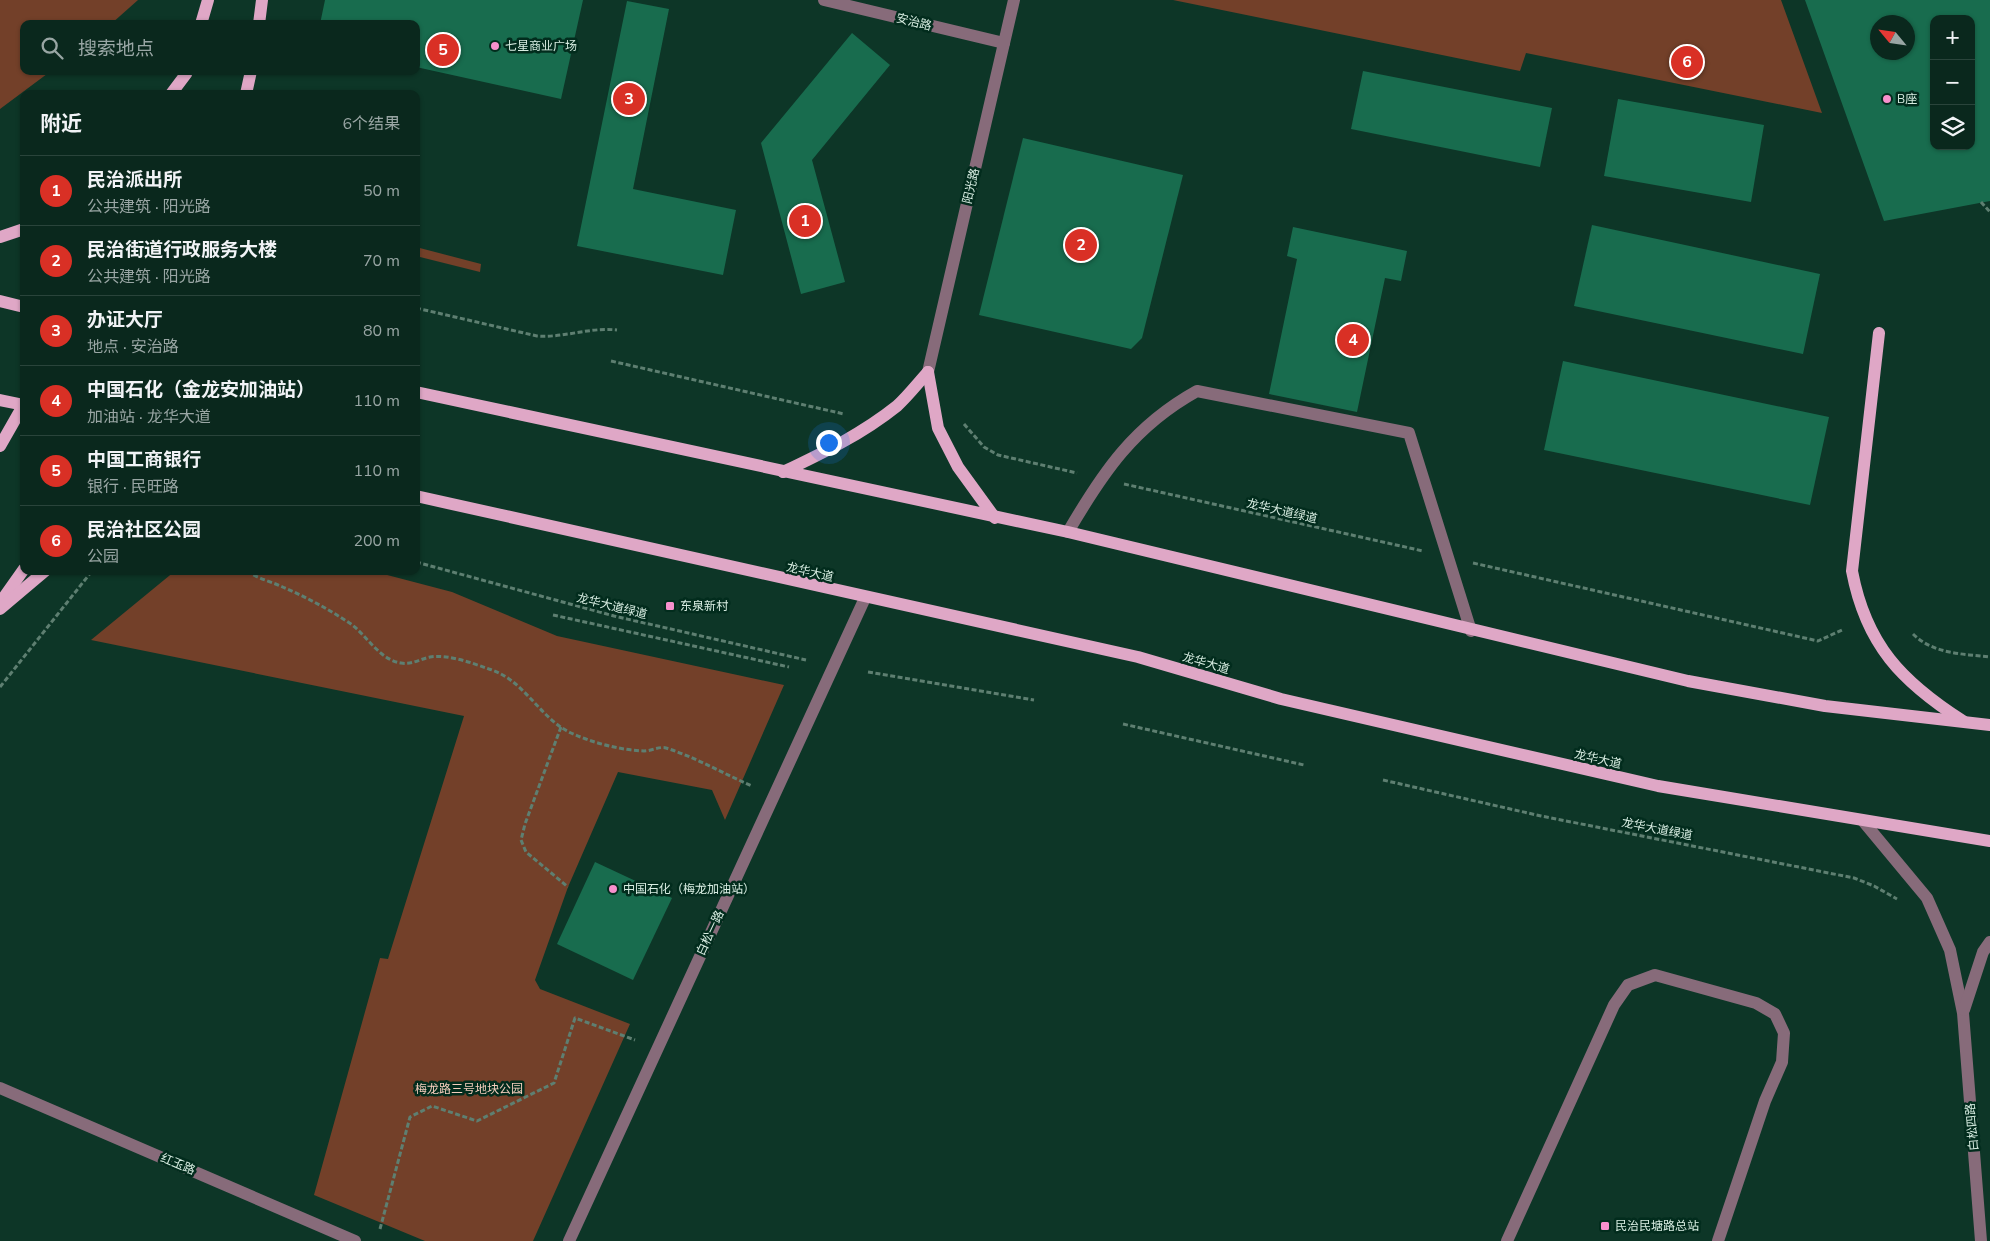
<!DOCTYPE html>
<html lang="zh">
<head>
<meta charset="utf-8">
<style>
	:root { --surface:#0a281d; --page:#133026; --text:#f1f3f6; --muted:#99a6a4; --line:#2a443b; --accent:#d93025 }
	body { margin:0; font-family:"Nunito Sans","Noto Sans SC",sans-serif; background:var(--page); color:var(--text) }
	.controls { position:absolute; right:15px; top:15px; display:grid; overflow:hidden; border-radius:10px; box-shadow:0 1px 4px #0004 }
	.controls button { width:45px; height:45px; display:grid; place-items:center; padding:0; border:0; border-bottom:1px solid var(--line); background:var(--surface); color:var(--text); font:25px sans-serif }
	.compass { position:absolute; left:1870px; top:15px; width:45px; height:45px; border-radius:50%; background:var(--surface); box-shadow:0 1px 4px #0004; rotate:299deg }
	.you { position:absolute; left:828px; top:442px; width:18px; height:18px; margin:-12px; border:4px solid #fff; border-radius:50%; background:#1a73e8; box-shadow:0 0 0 8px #1a73e833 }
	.badge { display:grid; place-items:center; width:32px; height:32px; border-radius:50%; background:var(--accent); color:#fff; font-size:16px; font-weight:700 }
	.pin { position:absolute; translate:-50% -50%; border:2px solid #fff; box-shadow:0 1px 5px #0006 }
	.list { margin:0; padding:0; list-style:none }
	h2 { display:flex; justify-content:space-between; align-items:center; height:65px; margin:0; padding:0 20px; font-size:21px }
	h2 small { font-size:16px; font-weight:400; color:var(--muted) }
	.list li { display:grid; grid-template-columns:32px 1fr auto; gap:15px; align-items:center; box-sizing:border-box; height:70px; padding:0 20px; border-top:1px solid var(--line) }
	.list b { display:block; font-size:19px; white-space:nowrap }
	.list p { margin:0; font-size:16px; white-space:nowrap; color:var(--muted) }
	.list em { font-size:16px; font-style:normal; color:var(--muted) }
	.icon { flex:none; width:28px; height:28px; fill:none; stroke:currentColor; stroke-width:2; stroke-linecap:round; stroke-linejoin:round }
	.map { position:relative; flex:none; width:1990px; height:1241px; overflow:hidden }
	.search { position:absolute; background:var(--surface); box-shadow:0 1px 4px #0004; left:20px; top:20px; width:400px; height:55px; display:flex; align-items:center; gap:12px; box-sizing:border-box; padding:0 18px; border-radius:10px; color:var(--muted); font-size:19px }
	.panel { position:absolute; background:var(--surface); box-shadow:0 1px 4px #0004; left:20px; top:90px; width:400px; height:485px; border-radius:10px }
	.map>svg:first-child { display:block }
	.green { fill:#734029 }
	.building { fill:#186c4e; fill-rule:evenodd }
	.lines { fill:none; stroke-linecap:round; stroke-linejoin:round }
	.path { stroke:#5e7f71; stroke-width:3; stroke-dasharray:5 2.5; stroke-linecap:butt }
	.minor { stroke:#876b7a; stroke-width:12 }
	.major { stroke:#dfa7c6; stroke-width:12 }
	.poi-dot { fill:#f790cd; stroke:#022c1d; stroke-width:2 }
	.labels { text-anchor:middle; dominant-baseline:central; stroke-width:5; stroke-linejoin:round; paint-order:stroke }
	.street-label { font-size:12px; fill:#d8ede2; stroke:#022c1d }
	.poi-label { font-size:12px; fill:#d8ede2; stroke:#022c1d; text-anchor:start }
	.park-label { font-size:12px; fill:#f3cdbc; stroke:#022c1d }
</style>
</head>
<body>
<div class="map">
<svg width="1990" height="1241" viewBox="0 0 1990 1241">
	<rect width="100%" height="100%" fill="#0d3627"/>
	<g class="green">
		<path d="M 0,0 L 138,0 L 111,24 L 24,24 L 24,71 L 51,71 L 0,109 Z"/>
		<path d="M 1173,0 L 1781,0 L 1822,113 L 1526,53 L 1520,71 Z"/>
		<path d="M 416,247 L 481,264 L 480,272 L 416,256 Z"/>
		<path d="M 175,571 L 372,571 L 452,592 L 557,636 L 784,685 L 725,820 L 712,790 L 618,772 L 568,887 L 535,980 L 540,989 L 630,1024 L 533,1241 L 425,1241 L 314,1195 L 380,958 L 388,959 L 464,716 L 91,640 Z"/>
	</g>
	<g class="building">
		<path d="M 325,0 L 583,0 L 561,99 L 416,67 L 416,24 L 320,24 Z"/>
		<path d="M 1805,0 L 1990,0 L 1990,201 L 1884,221 ZM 1934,19 L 1971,19 L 1971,146 L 1934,146 ZM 1878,22 L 1908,22 L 1908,52 L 1878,52 Z"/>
		<path d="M 627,1 L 669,9 L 633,189 L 736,210 L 723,275 L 577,246 Z"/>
		<path d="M 852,33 L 890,65 L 812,160 L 845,282 L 801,294 L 761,143 Z"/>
		<path d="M 1363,71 L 1552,108 L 1540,167 L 1351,129 Z"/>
		<path d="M 1618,99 L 1764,125 L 1751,202 L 1604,176 Z"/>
		<path d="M 1023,138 L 1183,175 L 1142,338 L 1131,349 L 979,315 Z"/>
		<path d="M 1592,225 L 1820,274 L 1803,354 L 1574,306 Z"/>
		<path d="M 1293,227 L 1407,251 L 1401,281 L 1385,278 L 1357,412 L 1269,394 L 1297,259 L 1287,256 Z"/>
		<path d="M 1563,361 L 1829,417 L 1810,505 L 1544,450 Z"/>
		<path d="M 595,862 L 672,898 L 633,980 L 557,944 Z"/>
	</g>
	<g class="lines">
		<g class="path">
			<path d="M 1981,202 L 1990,212"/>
			<path d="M 416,308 L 537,336 C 564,338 589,327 617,330"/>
			<path d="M 611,361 L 844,414"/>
			<path d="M 964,424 L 984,447 L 998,455 L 1077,473"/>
			<path d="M 1124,484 L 1423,551"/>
			<path d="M 416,562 L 614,616 L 806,660"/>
			<path d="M 1473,563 L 1818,641 L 1842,630"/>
			<path d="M 247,571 C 258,579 273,582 285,588 C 308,598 330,610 351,624 C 367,636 380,660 401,663 C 412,665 420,659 430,657 C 448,654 472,663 489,669 C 525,680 539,718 571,733 C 593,743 620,750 644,751 C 651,751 660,746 666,748 C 695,757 724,774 752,786"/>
			<path d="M 553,615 L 789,667"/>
			<path d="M 1913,634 C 1933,654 1963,654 1990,657"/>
			<path d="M 868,672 L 1034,700"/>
			<path d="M 0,687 L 92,571"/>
			<path d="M 1123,724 L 1304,765"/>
			<path d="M 561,727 L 525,824 L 521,840 L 526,852 L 568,887"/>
			<path d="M 1383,780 L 1541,816 L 1854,878 L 1874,886 L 1897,899"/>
			<path d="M 380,1229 L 410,1117 L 432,1106 L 477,1121 L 554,1083 L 575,1018 L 635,1040"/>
		</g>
		<g class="minor">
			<path d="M 824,0 L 1004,43"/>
			<path d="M 928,372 L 1014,0"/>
			<path d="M 1068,532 C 1103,472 1134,426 1197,391 L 1409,433 L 1471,631"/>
			<path d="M 1863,821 L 1927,898 L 1950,950 L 1963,1013 L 1981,1241"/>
			<path d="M 1964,1010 L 1983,952 L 1990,942"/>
			<path d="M 0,1088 L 355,1241"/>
			<path d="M 569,1241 L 865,598"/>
			<path d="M 1507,1241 L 1614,1005 L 1628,985 L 1655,975 L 1756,1003 L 1775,1014 L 1784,1033 L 1782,1062 L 1765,1101 L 1718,1241"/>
		</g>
		<g class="major">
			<path d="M 201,24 L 208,0"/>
			<path d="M 259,24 L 262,0"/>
			<path d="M 171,94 L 186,74"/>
			<path d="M 246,94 L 251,71"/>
			<path d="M 0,237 L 24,229"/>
			<path d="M 0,301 L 24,307"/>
			<path d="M 1879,333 L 1852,571 C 1866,645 1902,682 1963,721"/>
			<path d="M 928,372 L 938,428 L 958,467 L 995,518"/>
			<path d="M 416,392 L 1068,532 L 1688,681 L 1825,706 L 1990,725"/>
			<path d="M 0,400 L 24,405"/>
			<path d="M 0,446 L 24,404"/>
			<path d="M 783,472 C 823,453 862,434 897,406 C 908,396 918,383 928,372"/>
			<path d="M 416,496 L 1138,657 L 1281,699 L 1658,786 L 1990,841"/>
			<path d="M 2,600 L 24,569"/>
			<path d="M 0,609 L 45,571"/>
		</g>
	</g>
	<g class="poi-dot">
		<circle cx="495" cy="46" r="5"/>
		<circle cx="1887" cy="99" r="5"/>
		<rect x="665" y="601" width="10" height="10" rx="2.5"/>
		<circle cx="613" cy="889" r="5"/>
		<rect x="1600" y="1221" width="10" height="10" rx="2.5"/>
	</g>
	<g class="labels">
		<g class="street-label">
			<text transform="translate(914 22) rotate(14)">安治路</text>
			<text transform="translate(971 186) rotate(-77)">阳光路</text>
			<text transform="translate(1282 511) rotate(13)">龙华大道绿道</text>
			<text transform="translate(810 572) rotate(13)">龙华大道</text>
			<text transform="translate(612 606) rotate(14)">龙华大道绿道</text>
			<text transform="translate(1206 663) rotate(16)">龙华大道</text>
			<text transform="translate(1598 759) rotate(13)">龙华大道</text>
			<text transform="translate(1657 829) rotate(11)">龙华大道绿道</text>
			<text transform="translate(710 933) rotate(-65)">白松一路</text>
			<text transform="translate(1972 1127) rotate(-95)">白松四路</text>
			<text transform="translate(178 1164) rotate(23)">红玉路</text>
		</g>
		<g class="poi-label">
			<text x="505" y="46">七星商业广场</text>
			<text x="1897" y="99">B座</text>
			<text x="680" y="606">东泉新村</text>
			<text x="623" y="889">中国石化（梅龙加油站）</text>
			<text x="1615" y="1226">民治民塘路总站</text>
		</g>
		<g class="park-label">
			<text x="469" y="1089">梅龙路三号地块公园</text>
		</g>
	</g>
</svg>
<div class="controls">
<button>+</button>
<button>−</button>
<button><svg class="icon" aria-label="layers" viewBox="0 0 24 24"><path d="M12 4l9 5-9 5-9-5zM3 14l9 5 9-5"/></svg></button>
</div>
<svg class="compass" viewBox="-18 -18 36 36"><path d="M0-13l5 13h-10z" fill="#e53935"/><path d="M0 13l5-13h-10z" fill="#99a6a4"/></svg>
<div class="you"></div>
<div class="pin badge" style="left:805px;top:221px">1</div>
<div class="pin badge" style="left:1081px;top:245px">2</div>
<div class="pin badge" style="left:629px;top:99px">3</div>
<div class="pin badge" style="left:1353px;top:340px">4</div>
<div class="pin badge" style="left:443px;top:50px">5</div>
<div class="pin badge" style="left:1687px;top:62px">6</div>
<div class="search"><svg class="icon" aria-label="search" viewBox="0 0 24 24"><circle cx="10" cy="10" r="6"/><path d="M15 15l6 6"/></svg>搜索地点</div>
<section class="panel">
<h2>附近<small>6个结果</small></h2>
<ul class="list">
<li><span class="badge">1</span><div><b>民治派出所</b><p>公共建筑 · 阳光路</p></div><em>50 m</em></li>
<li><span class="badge">2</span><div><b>民治街道行政服务大楼</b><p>公共建筑 · 阳光路</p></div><em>70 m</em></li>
<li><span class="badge">3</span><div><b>办证大厅</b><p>地点 · 安治路</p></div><em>80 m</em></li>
<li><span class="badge">4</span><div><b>中国石化（金龙安加油站）</b><p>加油站 · 龙华大道</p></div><em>110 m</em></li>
<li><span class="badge">5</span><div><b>中国工商银行</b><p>银行 · 民旺路</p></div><em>110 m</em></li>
<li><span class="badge">6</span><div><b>民治社区公园</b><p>公园</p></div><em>200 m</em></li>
</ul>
</section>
</div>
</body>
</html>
